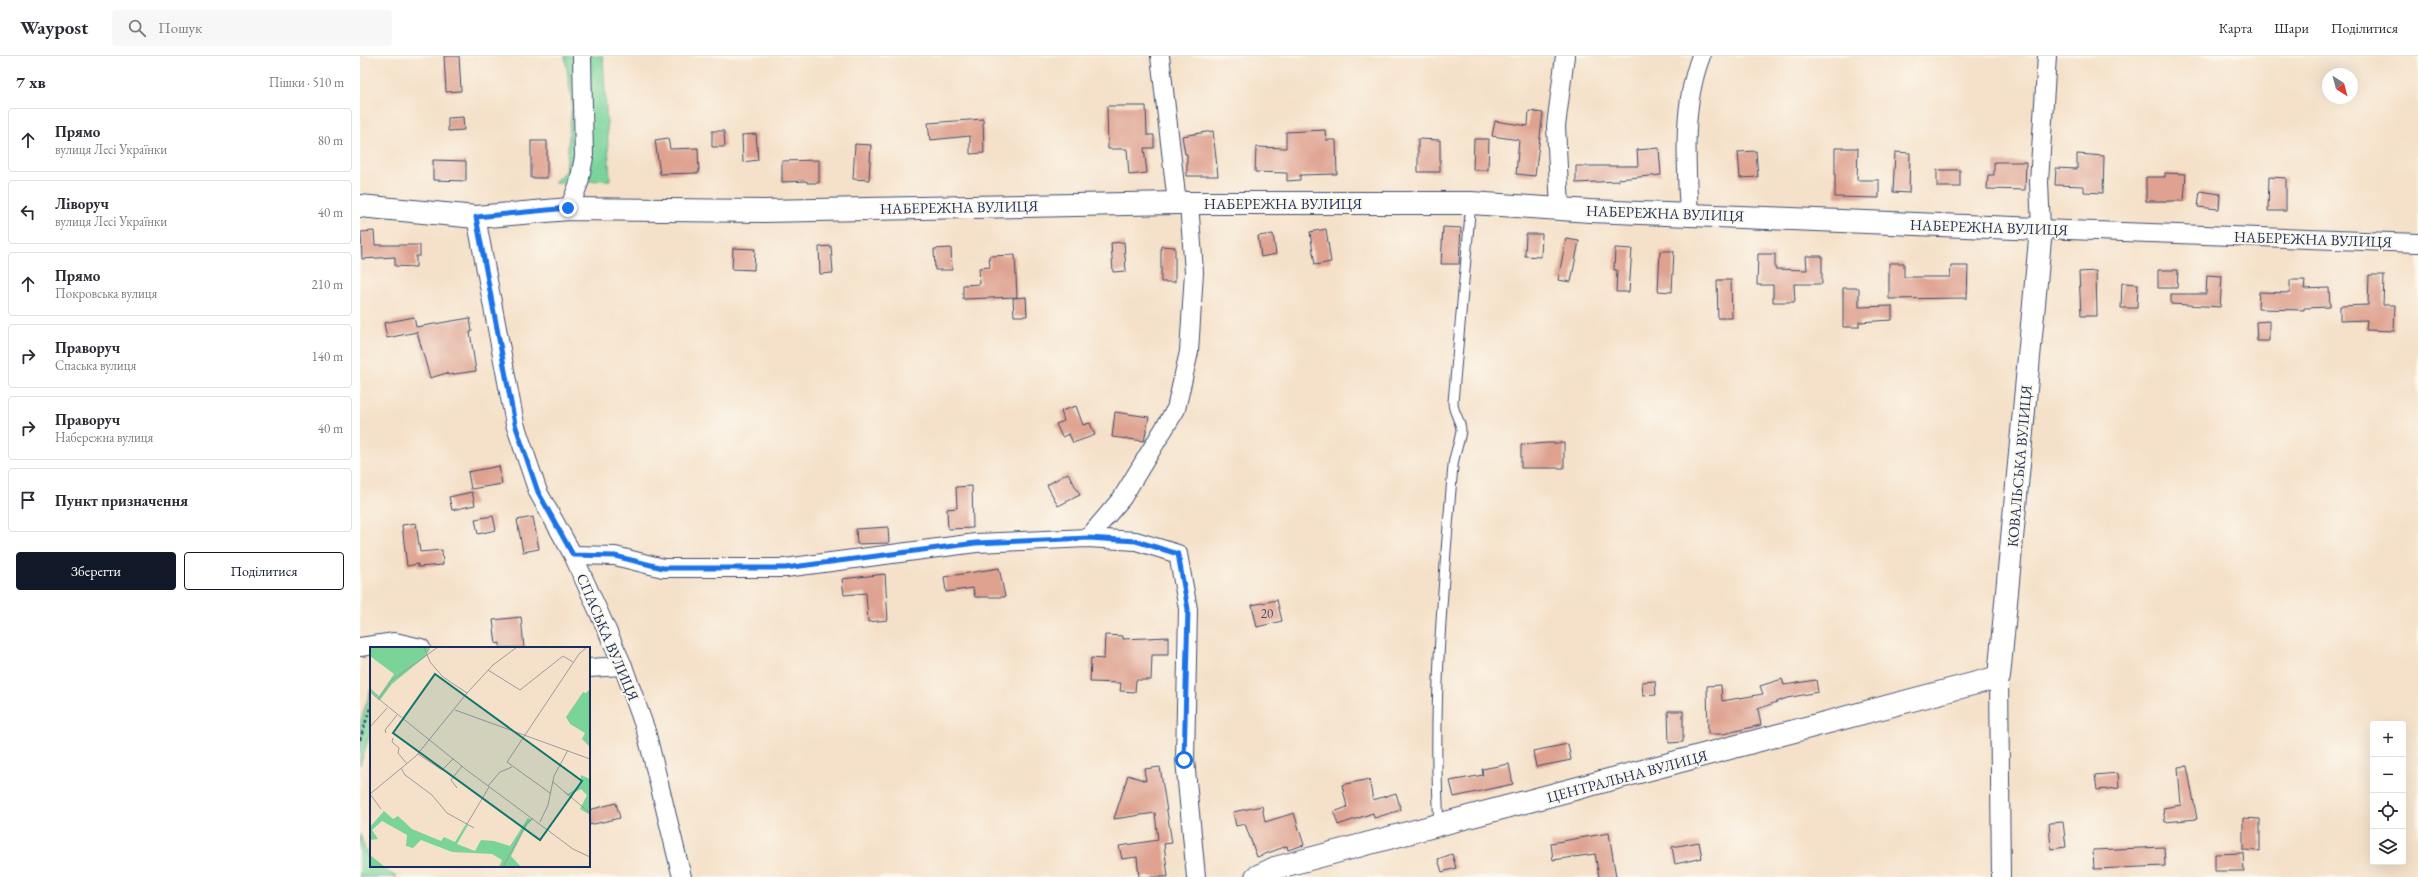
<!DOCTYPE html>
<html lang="uk">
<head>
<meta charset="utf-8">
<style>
	:root { --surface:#fff; --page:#f7f7f7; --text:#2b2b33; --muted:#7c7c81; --line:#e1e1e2; --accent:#111827 }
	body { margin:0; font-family:"EB Garamond",serif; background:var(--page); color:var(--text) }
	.controls { position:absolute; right:12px; bottom:12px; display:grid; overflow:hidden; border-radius:4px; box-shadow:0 4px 16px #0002 }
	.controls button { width:36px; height:36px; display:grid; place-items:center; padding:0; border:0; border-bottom:1px solid var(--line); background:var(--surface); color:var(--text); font:20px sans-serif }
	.compass { position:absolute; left:1962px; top:12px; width:36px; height:36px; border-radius:50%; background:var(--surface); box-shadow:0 4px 16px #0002; rotate:144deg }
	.stop { position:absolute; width:12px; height:12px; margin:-9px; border:3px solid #1a73e8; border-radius:50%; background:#fff }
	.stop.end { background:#1a73e8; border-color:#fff; box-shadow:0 1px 4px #0008 }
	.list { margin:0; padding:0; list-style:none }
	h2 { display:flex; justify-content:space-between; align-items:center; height:52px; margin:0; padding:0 16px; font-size:17px }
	h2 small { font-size:13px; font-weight:400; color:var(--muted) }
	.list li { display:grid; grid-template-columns:26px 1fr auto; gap:12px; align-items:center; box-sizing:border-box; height:64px; margin:0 8px 8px; padding:0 8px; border:1px solid var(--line); border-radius:4px }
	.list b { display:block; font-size:15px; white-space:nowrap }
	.list p { margin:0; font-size:13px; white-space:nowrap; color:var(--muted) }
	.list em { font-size:13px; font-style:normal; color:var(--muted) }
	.actions { display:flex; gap:8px; padding:12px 16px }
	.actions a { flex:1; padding:9px 0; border:1px solid var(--accent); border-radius:4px; text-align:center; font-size:14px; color:var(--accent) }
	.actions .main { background:var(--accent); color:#fff }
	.icon { flex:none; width:22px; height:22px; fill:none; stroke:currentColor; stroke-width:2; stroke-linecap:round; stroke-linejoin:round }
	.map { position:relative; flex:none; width:2058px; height:821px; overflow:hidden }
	header { display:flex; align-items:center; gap:24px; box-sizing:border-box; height:56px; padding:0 20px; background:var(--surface); border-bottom:1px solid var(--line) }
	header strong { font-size:19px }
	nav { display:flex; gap:22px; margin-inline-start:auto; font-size:14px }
	.search { width:280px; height:36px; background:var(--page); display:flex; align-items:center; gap:10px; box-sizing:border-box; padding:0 14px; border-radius:4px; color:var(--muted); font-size:15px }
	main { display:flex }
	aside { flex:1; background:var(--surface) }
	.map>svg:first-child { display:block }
	.green { fill:#7ad49a; stroke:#4a827c }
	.building { fill:#dfa290 }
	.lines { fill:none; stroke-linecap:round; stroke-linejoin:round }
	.lane-casing { stroke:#3c4a6e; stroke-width:11 }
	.street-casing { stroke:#3c4a6e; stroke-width:20 }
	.secondary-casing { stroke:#3c4a6e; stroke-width:24 }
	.path { stroke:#3c4a6e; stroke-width:2.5; stroke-dasharray:3 3; stroke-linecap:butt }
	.lane { stroke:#fff; stroke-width:9 }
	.street { stroke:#fff; stroke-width:18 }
	.secondary { stroke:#fff; stroke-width:22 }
	.route { stroke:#1a73e8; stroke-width:5 }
	.labels { text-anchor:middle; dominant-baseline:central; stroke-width:4; stroke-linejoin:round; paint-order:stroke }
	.number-label { font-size:13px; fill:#4c4c6a }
	.street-label { font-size:15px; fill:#1b2f5e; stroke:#fbf7ec }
	.inset-road { fill:none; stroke:#9e9a9e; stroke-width:1 }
	.view { fill:#0f766e; fill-opacity:0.15; stroke:#0f766e; stroke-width:2 }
	.inset-edge { fill:none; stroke:#1b2f5e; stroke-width:2 }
</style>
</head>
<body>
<header>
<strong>Waypost</strong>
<div class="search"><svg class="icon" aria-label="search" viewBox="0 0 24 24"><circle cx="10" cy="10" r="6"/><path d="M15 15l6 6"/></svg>Пошук</div>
<nav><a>Карта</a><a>Шари</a><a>Поділитися</a></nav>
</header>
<main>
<aside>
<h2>7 хв<small>Пішки · 510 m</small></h2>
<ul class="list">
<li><svg class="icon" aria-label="ahead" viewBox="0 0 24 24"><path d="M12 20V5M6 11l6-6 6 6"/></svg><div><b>Прямо</b><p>вулиця Лесі Українки</p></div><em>80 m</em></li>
<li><svg class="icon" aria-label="left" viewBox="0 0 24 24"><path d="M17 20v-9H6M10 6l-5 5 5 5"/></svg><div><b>Ліворуч</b><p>вулиця Лесі Українки</p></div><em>40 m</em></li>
<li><svg class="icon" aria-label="ahead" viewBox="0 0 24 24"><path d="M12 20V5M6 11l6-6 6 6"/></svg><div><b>Прямо</b><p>Покровська вулиця</p></div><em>210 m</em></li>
<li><svg class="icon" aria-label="right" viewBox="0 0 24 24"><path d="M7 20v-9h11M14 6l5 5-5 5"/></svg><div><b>Праворуч</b><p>Спаська вулиця</p></div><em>140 m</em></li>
<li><svg class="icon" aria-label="right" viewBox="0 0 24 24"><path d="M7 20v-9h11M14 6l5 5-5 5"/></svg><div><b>Праворуч</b><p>Набережна вулиця</p></div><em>40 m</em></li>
<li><svg class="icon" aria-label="arrive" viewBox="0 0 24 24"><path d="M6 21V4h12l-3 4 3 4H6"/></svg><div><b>Пункт призначення</b></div></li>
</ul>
<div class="actions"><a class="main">Зберегти</a><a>Поділитися</a></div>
</aside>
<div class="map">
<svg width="2058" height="821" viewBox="0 0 2058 821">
	<rect width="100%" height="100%" fill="#fbf7ec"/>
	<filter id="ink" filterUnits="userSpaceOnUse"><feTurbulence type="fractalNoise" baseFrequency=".025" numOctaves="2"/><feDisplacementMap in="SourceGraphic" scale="8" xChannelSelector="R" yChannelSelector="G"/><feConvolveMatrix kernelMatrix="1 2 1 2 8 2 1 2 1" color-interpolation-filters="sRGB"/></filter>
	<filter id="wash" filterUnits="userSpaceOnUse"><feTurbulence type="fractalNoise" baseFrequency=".012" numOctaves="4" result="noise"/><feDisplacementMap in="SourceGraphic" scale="16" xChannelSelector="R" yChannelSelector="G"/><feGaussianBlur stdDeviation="0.9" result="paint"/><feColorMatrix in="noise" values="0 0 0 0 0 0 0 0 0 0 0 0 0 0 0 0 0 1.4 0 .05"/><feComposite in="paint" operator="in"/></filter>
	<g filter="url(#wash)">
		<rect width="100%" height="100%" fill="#f5e1c9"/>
		<g class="green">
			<path d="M 205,0 L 243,0 L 250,124 L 194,127 L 206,114 L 212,47 Z"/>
			<path d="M 11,633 L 11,675 L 0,709 L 0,667 Z"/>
			<path d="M 0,778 L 11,810 L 18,810 L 37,821 L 0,821 Z"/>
		</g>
		<g id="blocks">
			<g class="building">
				<path d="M 84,0 L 99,0 L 101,35 L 86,36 Z"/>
				<path d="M 747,50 L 786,50 L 787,79 L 794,79 L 794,92 L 784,92 L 787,117 L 769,119 L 767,93 L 748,93 Z"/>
				<path d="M 1169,55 L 1183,57 L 1175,120 L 1156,118 L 1159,84 L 1132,80 L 1135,65 L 1168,70 Z"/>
				<path d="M 103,61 L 104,74 L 88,75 L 88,62 Z"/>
				<path d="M 623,63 L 624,97 L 610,98 L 610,80 L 570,84 L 568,67 Z"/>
				<path d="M 965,74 L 966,84 L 976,84 L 977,118 L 940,119 L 940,124 L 927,125 L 927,117 L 895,116 L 896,91 L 926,92 L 926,76 Z"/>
				<path d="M 352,75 L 364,75 L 365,91 L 352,91 Z"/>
				<path d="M 853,75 L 858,120 L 827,120 L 827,98 L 825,98 L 822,80 Z"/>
				<path d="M 396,78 L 398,104 L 383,106 L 382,79 Z"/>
				<path d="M 308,82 L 310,93 L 338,92 L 339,117 L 300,118 L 295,84 Z"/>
				<path d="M 1058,83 L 1080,84 L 1080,116 L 1058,116 Z"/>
				<path d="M 1114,83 L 1129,83 L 1128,114 L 1113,114 Z"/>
				<rect x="171" y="85" width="16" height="37"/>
				<path d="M 495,88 L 511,89 L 509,124 L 493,123 Z"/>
				<path d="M 1299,92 L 1301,119 L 1258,123 L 1259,125 L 1216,127 L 1216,110 L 1278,110 L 1277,94 Z"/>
				<path d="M 1475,92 L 1498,92 L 1497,124 L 1519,124 L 1519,142 L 1475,141 Z"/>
				<path d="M 1396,95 L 1398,121 L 1380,122 L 1378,96 Z"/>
				<path d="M 1535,96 L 1550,97 L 1549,137 L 1533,136 Z"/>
				<path d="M 1717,98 L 1744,100 L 1743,137 L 1724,136 L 1724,130 L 1695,129 L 1696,112 L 1717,113 Z"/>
				<path d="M 73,104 L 106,105 L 106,125 L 73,124 Z"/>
				<path d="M 459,104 L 459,127 L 447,127 L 447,125 L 422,126 L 422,105 Z"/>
				<path d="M 1634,106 L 1666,106 L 1665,134 L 1627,133 L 1628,119 L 1634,119 Z"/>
				<rect x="1577" y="114" width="23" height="17"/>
				<path d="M 1805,117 L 1826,118 L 1824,145 L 1786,145 L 1786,121 L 1805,121 Z"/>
				<path d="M 1909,121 L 1926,122 L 1926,155 L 1908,155 Z"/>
				<path d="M 1840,135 L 1860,138 L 1859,153 L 1838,151 Z"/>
				<path d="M 1083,171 L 1101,172 L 1099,208 L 1081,208 Z"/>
				<path d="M 966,173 L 971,206 L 955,209 L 950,176 Z"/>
				<path d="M 14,175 L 15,189 L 60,189 L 60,200 L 56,200 L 56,211 L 35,210 L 35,201 L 2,203 L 1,176 Z"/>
				<path d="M 913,178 L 916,198 L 901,201 L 898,180 Z"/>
				<path d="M 1166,178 L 1182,178 L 1181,201 L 1165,200 Z"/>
				<path d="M 1206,183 L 1219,185 L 1211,226 L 1198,224 Z"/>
				<path d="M 764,186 L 766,215 L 753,216 L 751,187 Z"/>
				<path d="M 471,190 L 473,217 L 460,218 L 459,191 Z"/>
				<path d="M 801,190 L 815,191 L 815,226 L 801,226 Z"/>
				<path d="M 373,192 L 395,193 L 394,214 L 372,213 Z"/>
				<path d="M 591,192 L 592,214 L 575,214 L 574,193 Z"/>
				<path d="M 1255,192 L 1272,193 L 1269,236 L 1256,236 L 1257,214 L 1254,214 Z"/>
				<path d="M 1300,195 L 1314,195 L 1312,236 L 1298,235 Z"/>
				<path d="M 1398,198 L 1415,198 L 1415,213 L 1447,214 L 1446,200 L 1462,200 L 1462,228 L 1434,228 L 1435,246 L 1413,246 L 1413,229 L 1397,229 Z"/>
				<path d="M 655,199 L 657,241 L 603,243 L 603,229 L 620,228 L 619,212 L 630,211 L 629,200 Z"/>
				<path d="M 1529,207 L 1544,207 L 1544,221 L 1590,221 L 1591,210 L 1608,210 L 1607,242 L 1529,243 Z"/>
				<path d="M 1798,214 L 1818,214 L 1817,232 L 1798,232 Z"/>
				<path d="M 1736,215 L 1737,260 L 1721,260 L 1719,216 Z"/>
				<path d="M 1847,219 L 1862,220 L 1860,251 L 1811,248 L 1811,238 L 1846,238 Z"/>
				<path d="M 2009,219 L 2024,219 L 2023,249 L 2035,249 L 2034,275 L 2006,274 L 2007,264 L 1980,265 L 1980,250 L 2008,249 Z"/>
				<path d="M 1357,224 L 1371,224 L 1372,262 L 1358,262 Z"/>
				<path d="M 1930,224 L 1945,224 L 1944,233 L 1969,232 L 1970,251 L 1944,252 L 1944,254 L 1898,253 L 1899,236 L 1930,237 Z"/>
				<path d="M 1762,227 L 1778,228 L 1777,252 L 1761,252 Z"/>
				<path d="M 1483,232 L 1499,232 L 1499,251 L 1532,250 L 1532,264 L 1499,266 L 1499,271 L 1483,271 Z"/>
				<path d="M 666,241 L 667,260 L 654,260 L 653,242 Z"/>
				<path d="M 54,261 L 56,271 L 110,262 L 112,276 L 110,276 L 116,315 L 88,319 L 87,317 L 70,322 L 57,276 L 27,282 L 24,267 Z"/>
				<path d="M 1909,265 L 1909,285 L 1897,285 L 1896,266 Z"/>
				<path d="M 716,350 L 723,369 L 730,367 L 735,379 L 713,387 L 709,378 L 702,381 L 696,368 L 704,365 L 701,355 Z"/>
				<path d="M 755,356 L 789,361 L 784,385 L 752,381 Z"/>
				<path d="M 1188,387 L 1204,387 L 1204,412 L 1161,412 L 1161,389 Z"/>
				<path d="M 139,410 L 142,428 L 111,433 L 108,416 Z"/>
				<path d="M 708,417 L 720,439 L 698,450 L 687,429 Z"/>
				<path d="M 612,430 L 613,472 L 588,473 L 587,453 L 597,452 L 596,431 Z"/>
				<path d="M 112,436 L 115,449 L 92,454 L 89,441 Z"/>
				<path d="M 133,460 L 136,474 L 118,478 L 115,463 Z"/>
				<path d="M 173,461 L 179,493 L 163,496 L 157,464 Z"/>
				<path d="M 56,467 L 60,496 L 82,494 L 83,509 L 58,511 L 58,508 L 47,510 L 42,469 Z"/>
				<path d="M 528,471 L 529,487 L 497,488 L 496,473 Z"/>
				<path d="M 639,512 L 645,541 L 615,541 L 613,532 L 586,536 L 584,521 Z"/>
				<path d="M 525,518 L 528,564 L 508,566 L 506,537 L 484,539 L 482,523 Z"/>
				<path d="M 917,544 L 922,565 L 897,571 L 892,549 Z"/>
				<path d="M 161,561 L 164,592 L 140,592 L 140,587 L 136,588 L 133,564 Z"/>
				<path d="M 745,579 L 763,580 L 763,583 L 808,581 L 808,599 L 792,599 L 791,624 L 776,624 L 775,636 L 760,635 L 761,627 L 730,626 L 731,602 L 744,603 Z"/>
				<path d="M 1422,623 L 1424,629 L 1456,624 L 1458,636 L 1427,642 L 1398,653 L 1401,669 L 1363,678 L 1348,678 L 1347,630 L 1361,629 L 1362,645 L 1403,638 L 1400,630 Z"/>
				<path d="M 1295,625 L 1296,639 L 1283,640 L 1282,626 Z"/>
				<path d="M 1308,655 L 1323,655 L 1323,686 L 1309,687 Z"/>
				<path d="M 1208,688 L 1211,704 L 1176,711 L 1173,695 Z"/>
				<path d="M 1149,708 L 1153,728 L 1094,741 L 1090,725 L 1123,719 L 1122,713 Z"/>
				<path d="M 1827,710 L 1837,763 L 1805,766 L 1803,752 L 1821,749 L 1818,711 Z"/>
				<path d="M 800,711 L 812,787 L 804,788 L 808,821 L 779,821 L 777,801 L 762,803 L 759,790 L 798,784 L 795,757 L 754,763 L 768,719 L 786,725 L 784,713 Z"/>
				<path d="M 1758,717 L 1759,732 L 1737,734 L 1735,719 Z"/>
				<path d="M 1009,723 L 1013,744 L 1036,737 L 1041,754 L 1014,762 L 1013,757 L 978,769 L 974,756 L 987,751 L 982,729 Z"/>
				<path d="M 256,747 L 260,762 L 229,769 L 229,754 Z"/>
				<path d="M 902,750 L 905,766 L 934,757 L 944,789 L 928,794 L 927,790 L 897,801 L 885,768 L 876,770 L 873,756 Z"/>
				<path d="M 1883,762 L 1900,763 L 1900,795 L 1883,794 Z"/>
				<path d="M 1703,766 L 1706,791 L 1691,793 L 1689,767 Z"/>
				<path d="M 1249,777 L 1256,821 L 1239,821 L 1235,798 L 1193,804 L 1191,787 Z"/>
				<path d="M 1339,786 L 1342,802 L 1315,808 L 1312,791 Z"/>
				<path d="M 1804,791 L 1805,810 L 1734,813 L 1733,794 Z"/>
				<path d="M 1883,797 L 1884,815 L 1855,815 L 1855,798 Z"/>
				<path d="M 1092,798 L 1096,812 L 1082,816 L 1078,803 Z"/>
			</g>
		</g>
	</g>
	<g filter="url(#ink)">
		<use href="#blocks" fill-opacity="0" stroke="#3c4a6e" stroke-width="1"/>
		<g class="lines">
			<defs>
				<path id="lane" d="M 1079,769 C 1072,649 1083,529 1093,410 C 1094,398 1100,386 1101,374 C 1101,365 1093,357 1093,346 L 1111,147"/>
				<g id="street">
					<path d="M 800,0 L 817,147"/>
					<path d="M 1687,0 L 1679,126 L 1681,173 L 2058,187"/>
					<path d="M 209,153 L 219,127 L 224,101 L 222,0"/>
					<path d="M 1200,153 L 1196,70 L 1205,0"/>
					<path d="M 1329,158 C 1326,106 1322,49 1341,0"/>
					<path d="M 116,161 L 155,368 L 178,436 L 213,499 L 263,610 L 286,675 L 322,821"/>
					<path d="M 728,482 L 762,442 L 816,353 L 829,296 L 834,216 L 829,147"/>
					<path d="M 213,499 L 255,500 L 303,512 L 425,512 L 616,487 L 728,482 L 776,485 L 818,498 L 828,553 L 825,704 L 836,821"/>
					<path d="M 0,591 L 35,586 L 61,592"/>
					<path d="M 229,612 L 263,610"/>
					<path d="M 1639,621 L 1641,821"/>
				</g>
				<path id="secondary" d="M 0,150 L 116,161 L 209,153 L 403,155 L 817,147 L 1111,147 L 1230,155 L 1681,173 L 1639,621 L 915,812 L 896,821"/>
			</defs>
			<use href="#lane" class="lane-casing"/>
			<use href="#street" class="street-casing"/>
			<use href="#secondary" class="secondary-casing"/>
			<path class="path" d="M 0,684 L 11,649"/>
			<use href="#lane" class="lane"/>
			<use href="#street" class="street"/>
			<use href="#secondary" class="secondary"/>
		</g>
	</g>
	<g class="lines" filter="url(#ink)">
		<path class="route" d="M 208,152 L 116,161 L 155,368 L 178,436 L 213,499 L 255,500 L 303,512 L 425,512 L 616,487 L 728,482 L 776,485 L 818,498 L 828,553 L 824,704"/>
	</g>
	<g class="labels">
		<g class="number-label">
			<text x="907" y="557">20</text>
		</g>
		<g class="street-label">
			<text x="923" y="147">НАБЕРЕЖНА ВУЛИЦЯ</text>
			<text transform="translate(599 151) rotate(-1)">НАБЕРЕЖНА ВУЛИЦЯ</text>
			<text transform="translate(1305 157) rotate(2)">НАБЕРЕЖНА ВУЛИЦЯ</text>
			<text transform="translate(1629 171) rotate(2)">НАБЕРЕЖНА ВУЛИЦЯ</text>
			<text transform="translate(1953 183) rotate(2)">НАБЕРЕЖНА ВУЛИЦЯ</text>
			<text transform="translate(1659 410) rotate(-85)">КОВАЛЬСЬКА ВУЛИЦЯ</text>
			<text transform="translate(248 581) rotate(67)">СПАСЬКА ВУЛИЦЯ</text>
			<text transform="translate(1267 720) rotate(-15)">ЦЕНТРАЛЬНА ВУЛИЦЯ</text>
		</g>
	</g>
	<g transform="translate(10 591)">
		<rect width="220" height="220" fill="#f5e1c9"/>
		<path d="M 0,0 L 58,0 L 60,2 L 55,10 L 22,37 L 10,53 L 0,44 L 0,41 L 9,49 L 24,27 L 0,9 ZM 220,36 L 220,100 L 212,92 L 215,86 L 200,77 L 196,70 L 213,45 L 216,46 L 219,43 ZM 211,128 L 220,132 L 220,168 L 210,162 L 217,148 L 211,142 L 198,149 L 194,145 L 198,147 L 210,139 ZM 14,164 L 23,172 L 28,169 L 42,182 L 71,194 L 74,190 L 85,195 L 96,177 L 98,178 L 87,197 L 105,204 L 111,193 L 124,194 L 140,199 L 158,171 L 162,173 L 157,178 L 141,209 L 151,220 L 129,220 L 132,213 L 122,207 L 82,205 L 51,193 L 43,201 L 36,199 L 37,188 L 12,174 L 2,183 L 8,192 L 0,193 L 0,180 ZM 0,208 L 15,220 L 0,220 Z" fill="#7ad49a"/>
		<path class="inset-road" d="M 54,0 L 60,15 L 73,30 L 97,46M 118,23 L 150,43 L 193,9 L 203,15M 0,45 L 98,124 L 203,202 L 220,210M 8,53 L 22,33 L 68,0M 85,63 L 220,112M 0,80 L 17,61M 16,86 L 15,83 L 27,68M 23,91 L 22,95 L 29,101 L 28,106 L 37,117M 48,107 L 72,123 L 83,112M 31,121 L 35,128 L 62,148 L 77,166 L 104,181M 183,135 L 220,166M 118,139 L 130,125 L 142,120M 87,141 L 81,133 L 92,119M 180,146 L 137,115 L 209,7 L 217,0M 0,147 L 46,109 L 97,46 L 123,18 L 147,0M 0,147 L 11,162M 170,175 L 178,158 L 184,129 L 198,103M 97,177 L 119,140M 133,220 L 155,179 L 163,171"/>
		<path class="view" d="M 65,27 L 212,134 L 170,193 L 23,86 Z"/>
		<rect width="220" height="220" class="inset-edge"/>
	</g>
</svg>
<div class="controls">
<button>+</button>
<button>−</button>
<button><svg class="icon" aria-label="locate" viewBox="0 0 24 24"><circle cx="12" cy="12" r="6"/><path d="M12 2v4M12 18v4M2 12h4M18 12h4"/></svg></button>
<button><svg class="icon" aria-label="layers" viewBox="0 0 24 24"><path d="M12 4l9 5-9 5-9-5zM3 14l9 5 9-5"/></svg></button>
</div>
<svg class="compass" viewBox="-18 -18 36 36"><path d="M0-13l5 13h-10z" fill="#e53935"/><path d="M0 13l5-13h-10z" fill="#7c7c81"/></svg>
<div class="stop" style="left:824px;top:704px"></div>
<div class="stop end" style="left:208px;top:152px"></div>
</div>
</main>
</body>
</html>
